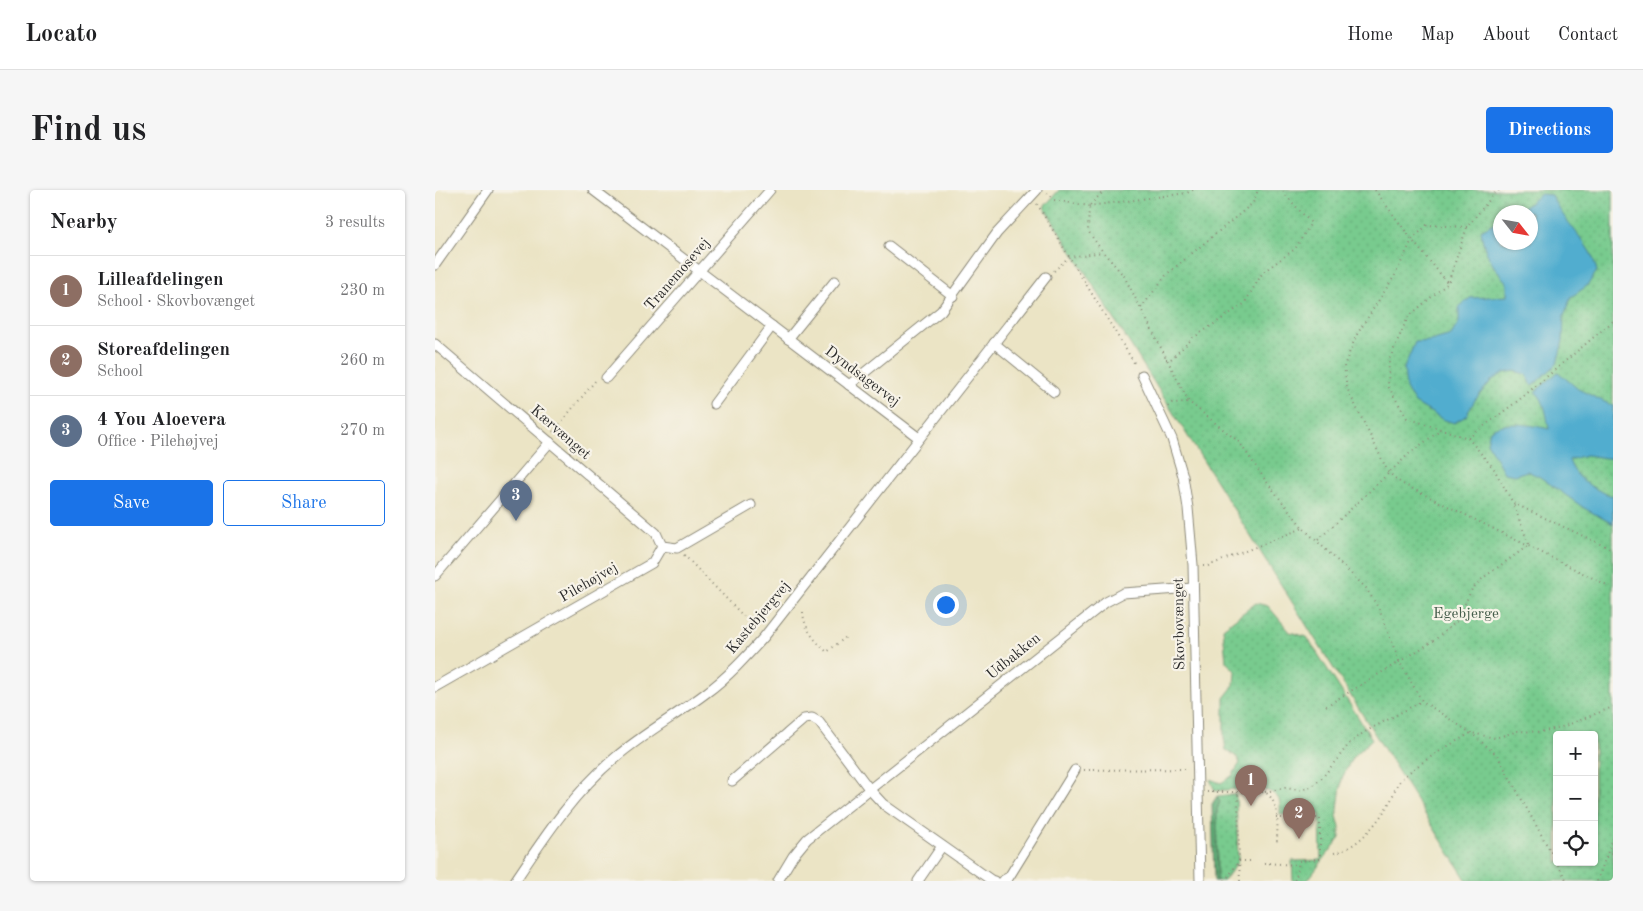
<!DOCTYPE html>
<html lang="en">
<head>
<meta charset="utf-8">
<style>
	:root { --surface:#fff; --page:#f6f6f6; --text:#202124; --muted:#757577; --line:#e0e0e0; --accent:#1a73e8 }
	body { margin:0; font-family:"Old Standard TT",serif; background:var(--page); color:var(--text) }
	.controls { position:absolute; right:15px; bottom:15px; display:grid; overflow:hidden; border-radius:5px; box-shadow:0 1px 4px #0004 }
	.controls button { width:45px; height:45px; display:grid; place-items:center; padding:0; border:0; border-bottom:1px solid var(--line); background:var(--surface); color:var(--text); font:25px sans-serif }
	.compass { position:absolute; left:1058px; top:15px; width:45px; height:45px; border-radius:50%; background:var(--surface); box-shadow:0 1px 4px #0004; rotate:121deg }
	.you { position:absolute; left:510px; top:414px; width:18px; height:18px; margin:-12px; border:4px solid #fff; border-radius:50%; background:#1a73e8; box-shadow:0 0 0 8px #1a73e833 }
	.badge { display:grid; place-items:center; width:32px; height:32px; border-radius:50%; background:var(--accent); color:#fff; font-size:16px; font-weight:700 }
	.pin { position:absolute; translate:-50% -41px; filter:drop-shadow(0 1px 2px #0008) }
	.pin::after { content:''; position:absolute; top:26px; width:18px; height:15px; background:inherit; clip-path:polygon(0 0,100% 0,50% 100%) }
	.list { margin:0; padding:0; list-style:none }
	h2 { display:flex; justify-content:space-between; align-items:center; height:65px; margin:0; padding:0 20px; font-size:21px }
	h2 small { font-size:16px; font-weight:400; color:var(--muted) }
	.list li { display:grid; grid-template-columns:32px 1fr auto; gap:15px; align-items:center; box-sizing:border-box; height:70px; padding:0 20px; border-top:1px solid var(--line) }
	.list b { display:block; font-size:19px; white-space:nowrap }
	.list p { margin:0; font-size:16px; white-space:nowrap; color:var(--muted) }
	.list em { font-size:16px; font-style:normal; color:var(--muted) }
	.actions { display:flex; gap:10px; padding:15px 20px }
	.actions a { flex:1; padding:11px 0; border:1px solid var(--accent); border-radius:5px; text-align:center; font-size:18px; color:var(--accent) }
	.actions .main { background:var(--accent); color:#fff }
	.icon { flex:none; width:28px; height:28px; fill:none; stroke:currentColor; stroke-width:2; stroke-linecap:round; stroke-linejoin:round }
	.map { position:relative; flex:none; width:1178px; height:691px; overflow:hidden; border-radius:5px }
	header { display:flex; align-items:center; gap:30px; box-sizing:border-box; height:70px; padding:0 25px; background:var(--surface); border-bottom:1px solid var(--line) }
	header strong { font-size:24px }
	nav { display:flex; gap:28px; margin-inline-start:auto; font-size:18px }
	.intro { display:flex; align-items:center; justify-content:space-between; box-sizing:border-box; height:120px; padding:0 30px }
	h1 { margin:0; font-size:35px }
	.button { padding:12px 22px; border-radius:5px; background:var(--accent); color:#fff; font-size:18px; font-weight:700 }
	main { display:flex; gap:30px; padding:0 30px }
	aside { flex:1; background:var(--surface); border-radius:5px; box-shadow:0 1px 4px #0004 }
	.map>svg:first-child { display:block }
	.forest { fill:url(#forest-firs); stroke:#466d52 }
	.park { fill:url(#park-dots); stroke:#527b5c; fill-rule:evenodd }
	.water { fill:#51adcf; stroke:#3e6c7d }
	.lines { fill:none; stroke-linecap:round; stroke-linejoin:round }
	.street-casing { stroke:#8b8878; stroke-width:11 }
	.path { stroke:#8b8878; stroke-width:2; stroke-dasharray:1 4; stroke-linecap:butt }
	.street { stroke:#fff; stroke-width:9 }
	.labels { text-anchor:middle; dominant-baseline:central; stroke-width:4.5; stroke-linejoin:round; paint-order:stroke }
	.street-label { font-size:15px; fill:#2b2b2b; stroke:#f7f3e8 }
	.park-label { font-size:15px; fill:#425b49; stroke:#f7f3e8 }
</style>
</head>
<body>
<header>
<strong>Locato</strong>
<nav><a>Home</a><a>Map</a><a>About</a><a>Contact</a></nav>
</header>
<div class="intro"><h1>Find us</h1><a class="button">Directions</a></div>
<main>
<aside>
<h2>Nearby<small>3 results</small></h2>
<ul class="list">
<li><span class="badge" style="background:#8d6e63">1</span><div><b>Lilleafdelingen</b><p>School · Skovbovænget</p></div><em>230 m</em></li>
<li><span class="badge" style="background:#8d6e63">2</span><div><b>Storeafdelingen</b><p>School</p></div><em>260 m</em></li>
<li><span class="badge" style="background:#5c6f8a">3</span><div><b>4 You Aloevera</b><p>Office · Pilehøjvej</p></div><em>270 m</em></li>
</ul>
<div class="actions"><a class="main">Save</a><a>Share</a></div>
</aside>
<div class="map">
<svg width="1178" height="691" viewBox="0 0 1178 691">
	<defs>
		<pattern id="forest-firs" width="22" height="20" patternUnits="userSpaceOnUse" patternTransform="scale(1.25)"><rect width="22" height="20" fill="#62af79"/><path d="M5 1l3.5 6h-7zM16 11l3.5 6h-7z" fill="#518f63"/></pattern>
		<pattern id="park-dots" width="8" height="8" patternUnits="userSpaceOnUse" patternTransform="scale(1.25)"><rect width="8" height="8" fill="#78cb8e"/><path d="M2 2h.1M6 6h.1" fill="none" stroke="#68ae7b" stroke-width="1.8" stroke-linecap="round"/></pattern>
	</defs>
	<rect width="100%" height="100%" fill="#f7f3e8"/>
	<filter id="ink" filterUnits="userSpaceOnUse"><feTurbulence type="fractalNoise" baseFrequency=".02" numOctaves="2"/><feDisplacementMap in="SourceGraphic" scale="10" xChannelSelector="R" yChannelSelector="G"/><feConvolveMatrix kernelMatrix="1 2 1 2 8 2 1 2 1" color-interpolation-filters="sRGB"/></filter>
	<filter id="wash" filterUnits="userSpaceOnUse"><feTurbulence type="fractalNoise" baseFrequency=".0096" numOctaves="4" result="noise"/><feDisplacementMap in="SourceGraphic" scale="20" xChannelSelector="R" yChannelSelector="G"/><feGaussianBlur stdDeviation="1.12" result="paint"/><feColorMatrix in="noise" values="0 0 0 0 0 0 0 0 0 0 0 0 0 0 0 0 0 1.4 0 .05"/><feComposite in="paint" operator="in"/></filter>
	<g filter="url(#wash)">
		<rect width="100%" height="100%" fill="#ebe4c5"/>
		<path class="forest" d="M 782,606 L 785,612 L 782,620 L 782,691 L 779,691 L 777,614 Z"/>
		<g class="park">
			<path d="M 624,0 L 1178,0 L 1178,691 L 1032,691 L 609,17 ZM 1066,22 L 1096,22 L 1096,52 L 1066,52 ZM 1122,545 L 1159,545 L 1159,672 L 1122,672 Z"/>
			<path d="M 821,413 L 833,416 L 855,442 L 872,447 L 937,549 L 917,568 L 907,588 L 902,626 L 905,637 L 905,648 L 872,691 L 858,691 L 857,671 L 886,670 L 885,624 L 845,624 C 845,619 846,612 843,608 C 833,593 796,600 780,601 L 775,589 L 786,593 L 797,586 L 805,573 L 802,567 L 791,560 L 789,548 L 789,508 L 799,495 L 800,481 L 791,472 L 788,438 Z"/>
			<path d="M 801,604 L 803,669 L 802,673 L 789,691 L 782,691 L 782,620 L 785,612 L 782,606 Z"/>
		</g>
		<g class="water">
			<path d="M 1106,4 L 1116,5 C 1126,26 1143,42 1155,62 C 1158,67 1160,74 1162,81 L 1152,96 L 1136,107 L 1129,126 L 1128,151 L 1122,174 L 1097,196 L 1092,185 L 1080,181 L 1069,183 L 1057,190 L 1040,210 L 1031,226 L 1019,233 L 1007,229 L 980,213 L 971,199 L 969,178 L 980,152 L 995,151 L 1016,145 L 1024,132 L 1024,117 L 1035,108 L 1072,106 L 1072,93 C 1058,77 1048,62 1046,40 L 1062,31 L 1065,33 L 1066,52 L 1096,52 L 1096,22 L 1083,22 Z"/>
			<path d="M 1123,182 L 1143,199 L 1178,216 L 1178,269 L 1151,265 L 1134,270 C 1140,289 1159,300 1178,306 L 1178,334 L 1149,318 L 1105,287 L 1092,281 L 1080,285 L 1069,283 L 1052,252 L 1055,240 C 1070,230 1097,235 1114,239 C 1112,228 1110,208 1100,202 Z"/>
		</g>
	</g>
	<g filter="url(#ink)">
		<g class="lines">
			<defs>
				<g id="street">
					<path d="M 158,0 L 484,248"/>
					<path d="M 454,56 L 518,106"/>
					<path d="M 0,75 L 53,0"/>
					<path d="M 353,149 L 400,91"/>
					<path d="M 559,153 L 619,202"/>
					<path d="M 0,154 L 221,343 L 227,356"/>
					<path d="M 707,185 L 737,249 L 748,286 L 753,318 L 758,375 L 765,691"/>
					<path d="M 171,188 L 335,0"/>
					<path d="M 414,195 L 506,121 L 562,43 L 602,0"/>
					<path d="M 279,214 L 337,136"/>
					<path d="M 227,356 L 242,358 L 316,315"/>
					<path d="M 0,386 L 115,252"/>
					<path d="M 0,497 L 217,373 L 227,356"/>
					<path d="M 297,591 L 369,529 L 377,528 L 384,532 L 435,600 L 448,614 L 556,690 L 559,691"/>
					<path d="M 80,691 C 110,646 139,602 181,567 C 209,543 242,525 271,503 C 293,487 311,467 329,447 L 611,87"/>
					<path d="M 343,691 L 358,666 L 372,649 L 671,412 L 688,403 L 758,398"/>
					<path d="M 483,691 L 507,656"/>
					<path d="M 567,691 L 574,687 L 640,580"/>
				</g>
			</defs>
			<use href="#street" class="street-casing"/>
			<g class="path">
				<path d="M 670,0 L 654,16 L 653,41 L 668,62 L 689,86 L 754,212 L 804,252 L 831,291 L 868,338 L 931,398 L 944,419 L 964,471 L 987,511 L 1036,543 L 1062,565 L 1132,691"/>
				<path d="M 940,0 L 977,50 L 1013,93"/>
				<path d="M 1064,0 L 1060,3 L 1032,37 L 1013,93 L 973,127 L 954,170 L 953,196 L 972,228 L 1033,248 L 1059,279 L 1078,313 L 1178,360"/>
				<path d="M 612,3 L 619,10 L 654,16 L 752,3 L 758,0"/>
				<path d="M 602,14 L 701,176"/>
				<path d="M 1032,37 L 992,35 L 977,50 L 960,85 L 921,146 L 909,176 L 912,198 L 953,282 L 966,293 L 1178,398"/>
				<path d="M 619,81 L 634,67 L 668,62"/>
				<path d="M 706,118 L 732,84 L 818,13 L 823,0"/>
				<path d="M 731,169 L 736,169 L 758,148 L 809,114 L 828,82 L 860,59 L 876,33 L 846,0"/>
				<path d="M 733,217 L 737,213 L 754,212"/>
				<path d="M 118,242 L 161,190"/>
				<path d="M 1033,248 L 1084,210 L 1178,131"/>
				<path d="M 883,350 L 976,262 L 1006,240"/>
				<path d="M 249,365 L 322,440"/>
				<path d="M 768,376 L 773,376 L 868,338"/>
				<path d="M 368,422 C 369,439 380,451 392,462 L 411,447"/>
				<path d="M 891,516 L 997,452 L 1021,432 L 1037,399 L 1048,388 L 1094,355 L 1078,313"/>
				<path d="M 649,580 L 752,579"/>
				<path d="M 772,602 L 830,602 C 846,613 842,636 842,654"/>
				<path d="M 830,602 L 850,598 L 864,600 L 876,597 L 887,588 L 914,554 L 928,543 L 987,511"/>
				<path d="M 841,628 L 885,628 L 885,669 L 864,671 L 861,688 L 859,691"/>
				<path d="M 899,663 C 924,658 944,631 956,610 C 959,604 960,597 964,592 C 973,579 1021,551 1036,543 L 1060,548 L 1083,541 L 1106,542 L 1130,536 L 1178,517"/>
				<path d="M 1171,667 L 1178,663"/>
				<path d="M 829,673 L 864,675"/>
				<path d="M 790,691 L 804,671 L 803,603"/>
				<path d="M 805,691 L 804,671 L 816,671"/>
				<path d="M 1162,691 L 1178,648"/>
			</g>
			<use href="#street" class="street"/>
		</g>
	</g>
	<g class="labels">
		<g class="street-label">
			<text transform="translate(243 85) rotate(-49)">Tranemosevej</text>
			<text transform="translate(427 187) rotate(37)">Dyndsagervej</text>
			<text transform="translate(125 243) rotate(41)">Kærvænget</text>
			<text transform="translate(154 393) rotate(-30)">Pilehøjvej</text>
			<text transform="translate(324 428) rotate(-50)">Kastebjergvej</text>
			<text transform="translate(745 434) rotate(-91)">Skovbovænget</text>
			<text transform="translate(579 467) rotate(-39)">Udbakken</text>
		</g>
		<g class="park-label">
			<text x="1031" y="424">Egebjerge</text>
		</g>
	</g>
</svg>
<div class="controls">
<button>+</button>
<button>−</button>
<button><svg class="icon" aria-label="locate" viewBox="0 0 24 24"><circle cx="12" cy="12" r="6"/><path d="M12 2v4M12 18v4M2 12h4M18 12h4"/></svg></button>
</div>
<svg class="compass" viewBox="-18 -18 36 36"><path d="M0-13l5 13h-10z" fill="#e53935"/><path d="M0 13l5-13h-10z" fill="#757577"/></svg>
<div class="you"></div>
<div class="pin badge" style="left:816px;top:616px;background:#8d6e63">1</div>
<div class="pin badge" style="left:864px;top:649px;background:#8d6e63">2</div>
<div class="pin badge" style="left:81px;top:331px;background:#5c6f8a">3</div>
</div>
</main>
</body>
</html>
